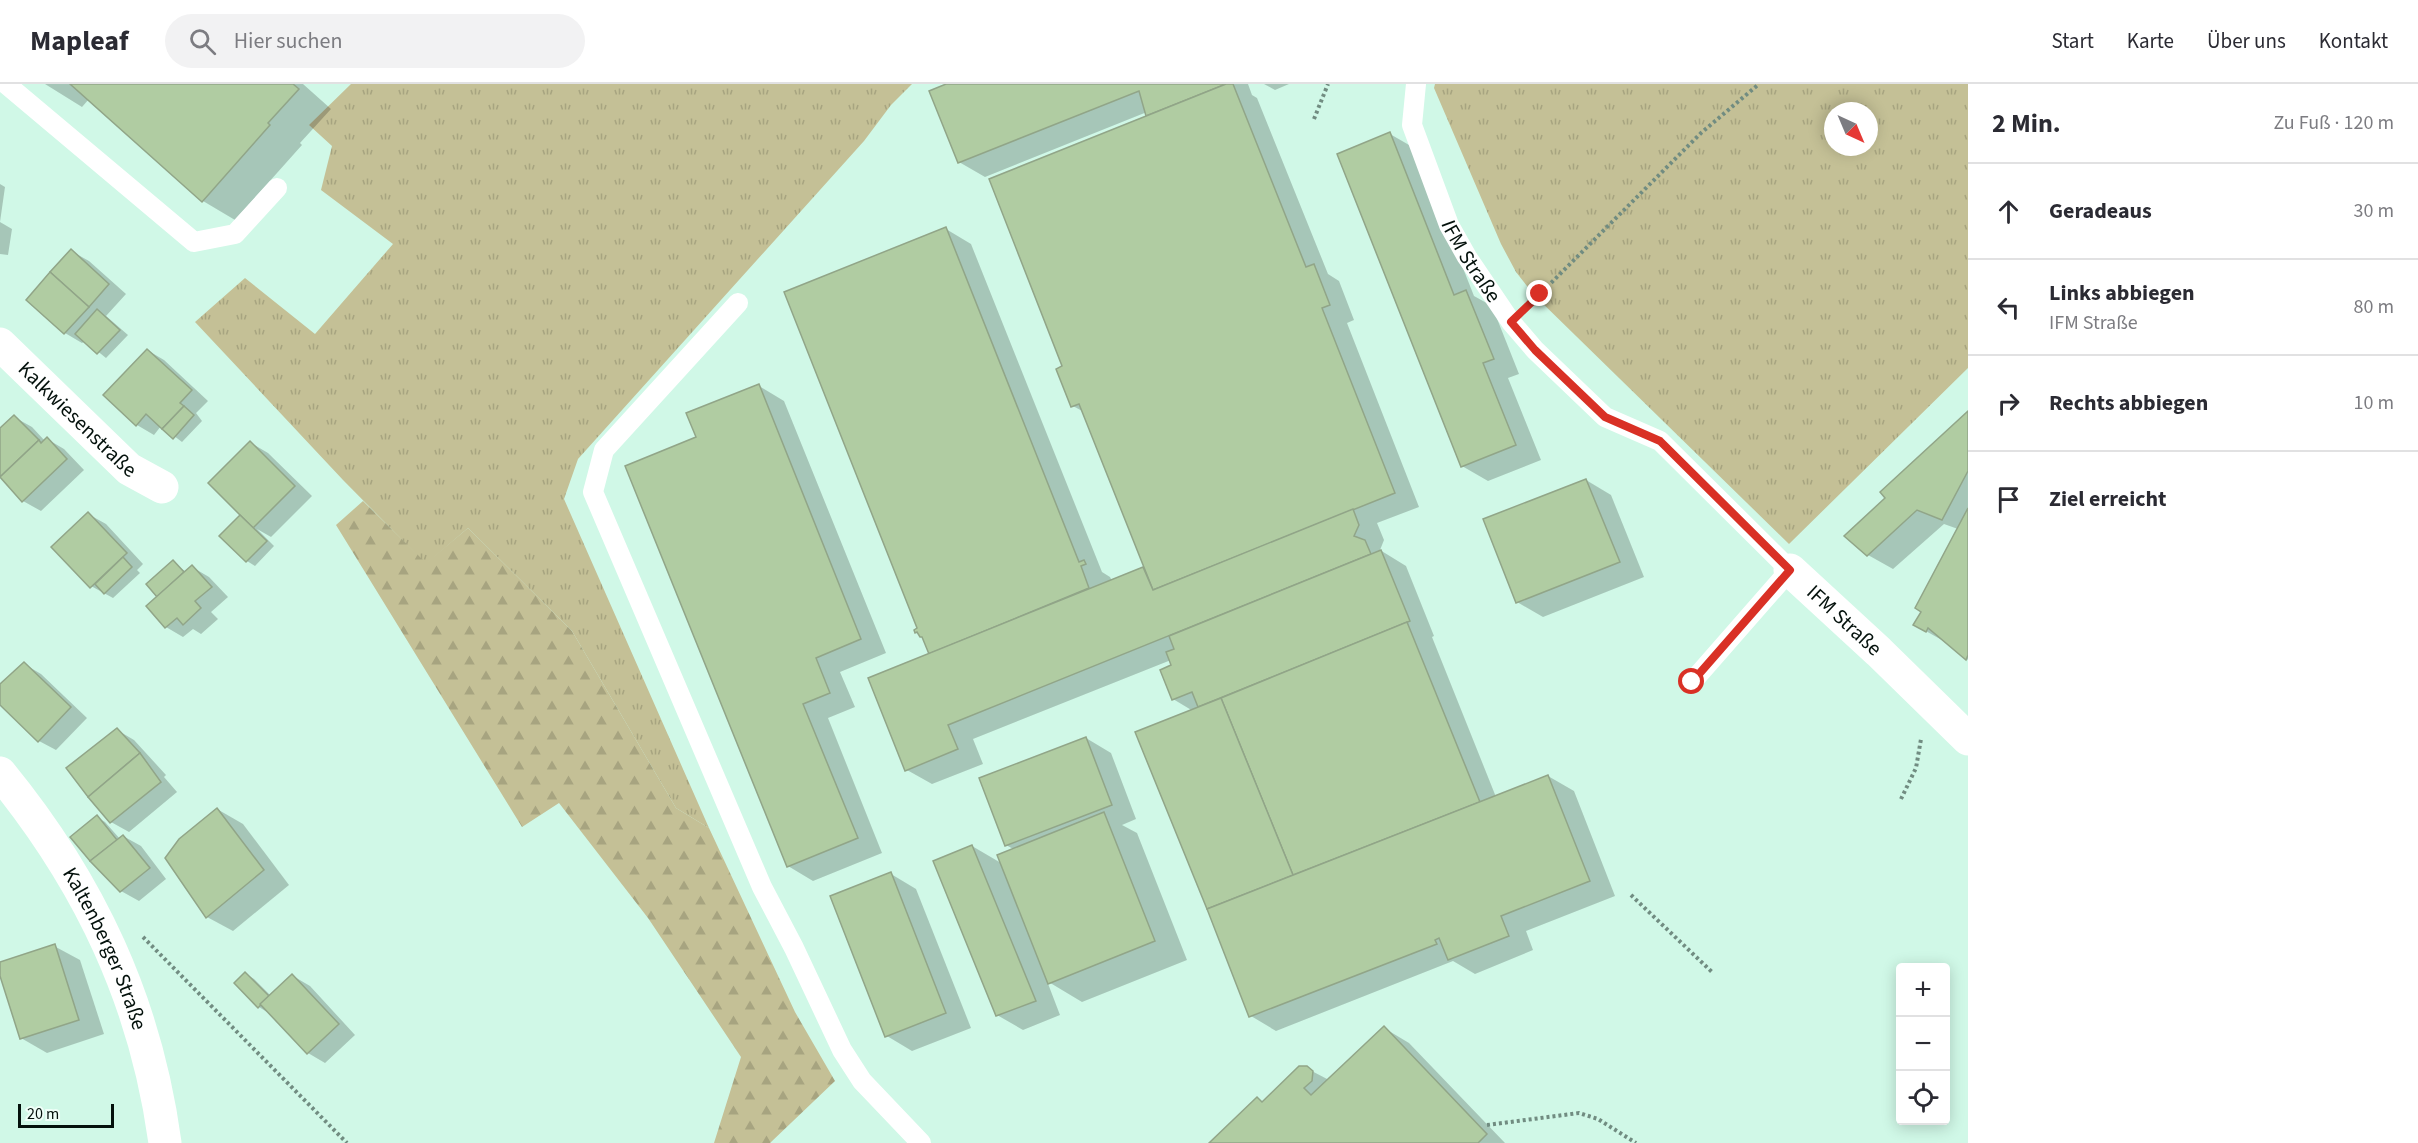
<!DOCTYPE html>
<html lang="de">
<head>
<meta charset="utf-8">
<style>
	:root { --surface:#fff; --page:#f2f2f3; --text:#2b2b33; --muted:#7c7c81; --line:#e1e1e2 }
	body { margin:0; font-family:"Source Sans 3",sans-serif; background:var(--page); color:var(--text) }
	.controls { position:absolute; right:18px; bottom:18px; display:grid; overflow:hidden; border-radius:6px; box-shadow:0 3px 15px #0003 }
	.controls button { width:54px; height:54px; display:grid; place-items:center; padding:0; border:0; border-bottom:2px solid var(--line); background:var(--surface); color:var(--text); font:30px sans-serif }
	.compass { position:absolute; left:1824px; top:18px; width:54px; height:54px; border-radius:50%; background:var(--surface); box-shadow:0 3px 15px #0003; rotate:136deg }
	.scale { position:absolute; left:18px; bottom:15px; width:96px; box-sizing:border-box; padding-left:6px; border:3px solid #04110c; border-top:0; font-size:16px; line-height:21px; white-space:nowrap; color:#04110c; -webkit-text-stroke:4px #effff8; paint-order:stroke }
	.stop { position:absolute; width:18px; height:18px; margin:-14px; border:4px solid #d93025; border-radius:50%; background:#fff }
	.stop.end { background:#d93025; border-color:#fff; box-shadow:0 2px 6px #0008 }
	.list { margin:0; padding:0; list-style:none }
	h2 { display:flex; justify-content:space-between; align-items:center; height:78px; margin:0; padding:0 24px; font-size:26px }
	h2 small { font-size:20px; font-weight:400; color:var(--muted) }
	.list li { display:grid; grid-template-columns:39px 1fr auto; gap:18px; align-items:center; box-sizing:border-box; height:96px; padding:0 24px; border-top:2px solid var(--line) }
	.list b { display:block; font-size:22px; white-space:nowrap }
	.list p { margin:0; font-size:20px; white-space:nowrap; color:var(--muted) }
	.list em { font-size:20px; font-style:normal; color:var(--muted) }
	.icon { flex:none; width:33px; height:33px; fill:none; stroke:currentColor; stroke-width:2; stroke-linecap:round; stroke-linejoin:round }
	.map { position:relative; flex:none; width:1968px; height:1059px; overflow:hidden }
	header { display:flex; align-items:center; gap:36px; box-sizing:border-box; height:84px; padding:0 30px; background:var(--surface); border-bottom:2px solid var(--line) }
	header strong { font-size:28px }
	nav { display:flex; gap:33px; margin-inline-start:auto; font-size:21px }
	.search { width:420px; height:54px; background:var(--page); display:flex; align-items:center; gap:15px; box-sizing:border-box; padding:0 21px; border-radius:33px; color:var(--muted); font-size:22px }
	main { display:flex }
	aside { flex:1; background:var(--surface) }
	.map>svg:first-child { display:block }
	.grass { fill:url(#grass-tufts); fill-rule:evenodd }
	.forest { fill:url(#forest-firs) }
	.shadow { fill:#0003 }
	.building { fill:#b0cca2; stroke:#91a588; stroke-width:1.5 }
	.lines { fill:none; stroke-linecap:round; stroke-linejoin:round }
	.path { stroke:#718c81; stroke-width:4; stroke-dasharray:3 3; stroke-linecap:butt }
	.lane { stroke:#fff; stroke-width:20 }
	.street { stroke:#fff; stroke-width:33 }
	.route { stroke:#d93025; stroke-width:8 }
	.labels { text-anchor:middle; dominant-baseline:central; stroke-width:4.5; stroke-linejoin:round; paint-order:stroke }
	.street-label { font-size:21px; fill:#04110c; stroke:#effff8 }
</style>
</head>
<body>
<header>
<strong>Mapleaf</strong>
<div class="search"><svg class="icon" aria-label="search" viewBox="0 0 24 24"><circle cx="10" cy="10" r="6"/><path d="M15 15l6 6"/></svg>Hier suchen</div>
<nav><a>Start</a><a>Karte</a><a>Über uns</a><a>Kontakt</a></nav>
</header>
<main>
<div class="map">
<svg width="1968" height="1059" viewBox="0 0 1968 1059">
	<defs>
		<pattern id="grass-tufts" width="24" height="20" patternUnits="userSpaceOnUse" patternTransform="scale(1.5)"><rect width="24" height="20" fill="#c4c096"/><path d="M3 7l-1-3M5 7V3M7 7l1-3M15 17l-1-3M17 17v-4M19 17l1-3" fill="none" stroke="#a7a480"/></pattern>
		<pattern id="forest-firs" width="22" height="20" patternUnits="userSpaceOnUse" patternTransform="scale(1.5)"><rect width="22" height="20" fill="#c4c096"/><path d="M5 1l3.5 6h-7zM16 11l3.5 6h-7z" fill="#a7a480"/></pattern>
	</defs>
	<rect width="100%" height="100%" fill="#d0f8e7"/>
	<g class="grass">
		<path d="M 351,0 L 912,0 L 891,21 L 864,57 L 578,375 L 564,415 L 709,744 L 676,724 L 572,547 L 468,444 L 426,480 L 343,396 L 195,238 L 245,194 L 315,250 L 393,160 L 321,106 L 332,62 L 309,41 Z"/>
		<path d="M 1435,0 L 1968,0 L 1968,284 L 1789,460 L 1534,211 L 1516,188 L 1501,160 L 1434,4 ZM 1833,27 L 1869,27 L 1869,63 L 1833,63 Z"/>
	</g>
	<path class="forest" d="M 363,417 L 426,479 L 468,444 L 572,547 L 676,724 L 709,744 L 795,928 L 835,997 L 770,1059 L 714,1059 L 741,973 L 648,834 L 559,719 L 522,743 L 336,441 Z"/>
	<g class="shadow">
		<path d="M 45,0 L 303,0 L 331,25 L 300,59 L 302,61 L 235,136 L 203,117 L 89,15 L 82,23 Z"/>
		<path d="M 950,0 L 1248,0 L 1252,11 L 1257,14 L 1328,190 L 1339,197 L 1354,236 L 1347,239 L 1419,423 L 1377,439 L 1384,456 L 1380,466 L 1406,482 L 1434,552 L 1432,553 L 1496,713 L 1548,692 L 1574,707 L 1615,812 L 1526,847 L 1533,866 L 1475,890 L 1453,877 L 1276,947 L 1251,932 L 1137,649 L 1193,627 L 1173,615 L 1173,582 L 1171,576 L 973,655 L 983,680 L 932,700 L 907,686 L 931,571 L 924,554 L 916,548 L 919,545 L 946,145 L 971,160 L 1102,488 L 1110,493 L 1112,497 L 1145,484 L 1084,328 L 1073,322 L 1064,282 L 1148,33 L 1147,28 L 985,93 L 959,78 Z"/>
		<path d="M 1264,0 L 1289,0 L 1275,6 Z"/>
		<path d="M 1390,50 L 1416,65 L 1474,212 L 1492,222 L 1519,290 L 1508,294 L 1541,376 L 1488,397 L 1462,382 Z"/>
		<path d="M 0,100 L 5,103 L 0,138 L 12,145 L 8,171 L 0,170 Z"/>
		<path d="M 71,167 L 89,177 L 126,210 L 106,232 L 128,251 L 106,274 L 85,257 L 82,259 L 65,249 L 28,216 Z"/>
		<path d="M 147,266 L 164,276 L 208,317 L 196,329 L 202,337 L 182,358 L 161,342 L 154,351 L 137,341 Z"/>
		<path d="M 759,302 L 784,317 L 886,569 L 840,588 L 855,623 L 828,634 L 882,769 L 813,797 L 788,782 L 698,354 Z"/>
		<path d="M 1968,329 L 1968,576 L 1949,560 L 1915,541 L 1958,445 L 1944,440 L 1893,485 L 1868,471 L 1887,414 Z"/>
		<path d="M 14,333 L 32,343 L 45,357 L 47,355 L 64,365 L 84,386 L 41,427 L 23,417 L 0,392 L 0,346 Z"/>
		<path d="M 251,359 L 268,369 L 312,412 L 271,453 L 257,445 L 274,462 L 255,482 L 247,477 L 222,452 L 242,431 Z"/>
		<path d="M 1586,396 L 1611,411 L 1644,493 L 1543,533 L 1517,518 Z"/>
		<path d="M 88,430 L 106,440 L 143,480 L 137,486 L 140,489 L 113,514 L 91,502 Z"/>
		<path d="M 173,478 L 186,488 L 192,483 L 209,493 L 228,513 L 211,528 L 218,535 L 201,550 L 193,545 L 183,553 L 166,543 L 159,513 Z"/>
		<path d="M 24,580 L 41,590 L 87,634 L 56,666 L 39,657 L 0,619 L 0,599 L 3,601 Z"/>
		<path d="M 117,646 L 134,656 L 166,691 L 164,693 L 177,708 L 129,748 L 111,738 L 68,684 Z"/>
		<path d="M 1086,654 L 1111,669 L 1136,735 L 1122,741 L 1137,749 L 1187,876 L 1082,918 L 1047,897 L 1060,931 L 1023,946 L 997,931 L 972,762 L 1001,779 L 1015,766 L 1006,761 Z"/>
		<path d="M 217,725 L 243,740 L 289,801 L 233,847 L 207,833 Z"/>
		<path d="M 97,733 L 105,738 L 120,755 L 123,752 L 141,762 L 166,795 L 139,817 L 121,807 L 91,776 Z"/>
		<path d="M 891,790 L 916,805 L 971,944 L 912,967 L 887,952 Z"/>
		<path d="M 54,862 L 80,876 L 104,950 L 47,969 L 21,954 L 0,887 L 0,879 Z"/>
		<path d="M 246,890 L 254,895 L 271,912 L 293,892 L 310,902 L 355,951 L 325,979 L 308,969 L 268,926 L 267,928 L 259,923 Z"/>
		<path d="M 1384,944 L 1409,959 L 1505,1059 L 1211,1059 L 1257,1015 L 1264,1018 L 1306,984 L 1329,996 Z"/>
	</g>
	<g class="building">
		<path d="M 70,0 L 293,0 L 299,5 L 268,39 L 270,41 L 202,118 Z"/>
		<path d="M 946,0 L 1226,0 L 1146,32 L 1139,7 L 958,79 L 929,7 Z"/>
		<path d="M 1226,0 L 1233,0 L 1306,183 L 1314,180 L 1330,221 L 1322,224 L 1395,409 L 1153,506 L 1079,320 L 1071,323 L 1056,285 L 1062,282 L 989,95 Z"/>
		<path d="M 1390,48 L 1454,211 L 1466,206 L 1494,275 L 1483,279 L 1516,361 L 1461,383 L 1337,70 Z"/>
		<path d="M 946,143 L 1079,478 L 1084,476 L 1086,480 L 1081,482 L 1089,504 L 929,570 L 922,553 L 920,553 L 917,548 L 915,549 L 914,546 L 917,544 L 784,208 Z"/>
		<path d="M 71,165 L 109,200 L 89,223 L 50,188 Z"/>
		<path d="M 50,188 L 89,223 L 64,250 L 26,216 Z"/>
		<path d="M 97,225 L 120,246 L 97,270 L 75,250 Z"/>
		<path d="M 147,265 L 192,306 L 180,319 L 184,322 L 162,345 L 146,330 L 136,342 L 103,311 Z"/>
		<path d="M 759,300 L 861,555 L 816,574 L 830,609 L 803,620 L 858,754 L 787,783 L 625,382 L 696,353 L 686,329 Z"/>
		<path d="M 184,322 L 194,331 L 173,355 L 162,345 Z"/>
		<path d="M 1968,327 L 1968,387 L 1942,436 L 1917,426 L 1867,472 L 1844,452 L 1885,414 L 1880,408 Z"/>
		<path d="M 14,331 L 39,356 L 0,393 L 0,344 Z"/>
		<path d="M 47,353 L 67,375 L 22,418 L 0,393 L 39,356 L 41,359 Z"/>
		<path d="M 250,357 L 295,402 L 253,444 L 208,399 Z"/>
		<path d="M 1586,395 L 1620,478 L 1516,519 L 1483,435 Z"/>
		<path d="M 1968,424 L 1968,571 L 1966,576 L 1928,544 L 1926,548 L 1913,541 L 1921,528 L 1915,524 Z"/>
		<path d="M 1353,425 L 1359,441 L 1354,452 L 1365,456 L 1371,470 L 948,641 L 958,665 L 905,687 L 868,594 L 1143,483 L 1153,506 Z"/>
		<path d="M 88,428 L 127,469 L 90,504 L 51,463 Z"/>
		<path d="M 240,431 L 267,457 L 246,478 L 219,452 Z"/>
		<path d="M 1381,466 L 1410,537 L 1198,623 L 1192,608 L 1172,616 L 1160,586 L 1171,581 L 1166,568 L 1174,565 L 1169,552 Z"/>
		<path d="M 123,473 L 132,483 L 104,510 L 95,500 Z"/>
		<path d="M 173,476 L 184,488 L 157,513 L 146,500 Z"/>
		<path d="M 192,481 L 212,503 L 195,517 L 201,524 L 183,541 L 177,534 L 165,544 L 146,522 Z"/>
		<path d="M 1407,538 L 1480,718 L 1293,791 L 1221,614 Z"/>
		<path d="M 24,578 L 71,623 L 38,658 L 0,621 L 0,600 Z"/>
		<path d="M 1221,614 L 1293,791 L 1207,825 L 1135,648 Z"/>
		<path d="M 117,644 L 140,669 L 88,713 L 66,684 Z"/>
		<path d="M 1086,653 L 1112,721 L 1005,762 L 979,694 Z"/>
		<path d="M 140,669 L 161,698 L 110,739 L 88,713 Z"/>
		<path d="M 1548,691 L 1590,797 L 1501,832 L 1509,852 L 1448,876 L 1439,854 L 1435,856 L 1437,860 L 1249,933 L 1207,825 Z"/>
		<path d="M 217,724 L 264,786 L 206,834 L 165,774 L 179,755 Z"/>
		<path d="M 1104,728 L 1155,857 L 1048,900 L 997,771 Z"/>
		<path d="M 97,731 L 117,756 L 90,777 L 70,753 Z"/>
		<path d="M 123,751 L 150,784 L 120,808 L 90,777 Z"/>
		<path d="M 972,761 L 1036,917 L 996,932 L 933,777 Z"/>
		<path d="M 891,788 L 946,929 L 885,953 L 830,812 Z"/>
		<path d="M 55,860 L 79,936 L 20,955 L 0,892 L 0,878 Z"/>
		<path d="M 245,888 L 269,912 L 258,924 L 234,899 Z"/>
		<path d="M 292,890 L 339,940 L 307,970 L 260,920 Z"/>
		<path d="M 1384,942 L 1487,1050 L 1478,1059 L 1209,1059 L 1257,1013 L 1262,1018 L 1299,982 L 1307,982 L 1313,987 L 1312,997 L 1304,1004 L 1311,1011 Z"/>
	</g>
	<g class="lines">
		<g class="path">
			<path d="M 1314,35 L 1328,0"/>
			<path d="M 1530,220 L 1701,49 L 1759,0"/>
			<path d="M 1901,715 L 1916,684 L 1921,655"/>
			<path d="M 1631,811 L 1712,888"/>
			<path d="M 143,853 L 347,1059"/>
			<path d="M 1487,1041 L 1579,1029 L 1598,1035 L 1636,1059"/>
		</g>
		<g class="lane">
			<path d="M 6,0 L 194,158 L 235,150 L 277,104"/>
			<path id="s1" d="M 1416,0 L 1412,41 L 1449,141 L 1467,173 L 1511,238 L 1535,266 L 1605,333 L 1660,357 L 1790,486 L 1692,598"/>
			<path d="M 738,219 L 604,366 L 593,408 L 762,803 L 794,864 L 842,966 L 862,997 L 921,1059"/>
		</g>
		<g class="street">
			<path id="s2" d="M 0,260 L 129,385 L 162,403"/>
			<path id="s3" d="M 1790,486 L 1879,568 L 1968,655"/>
			<path id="s4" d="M 0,689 C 90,799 146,918 165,1059"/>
		</g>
	</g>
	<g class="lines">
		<path class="route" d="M 1540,210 L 1511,238 L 1535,266 L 1605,333 L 1660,357 L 1790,486 L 1692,598"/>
	</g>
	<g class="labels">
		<g class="street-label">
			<text stroke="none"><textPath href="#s1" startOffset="190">IFM Straße</textPath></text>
			<text stroke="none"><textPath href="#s2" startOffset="108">Kalkwiesenstraße</textPath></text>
			<text stroke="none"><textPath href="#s3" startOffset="74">IFM Straße</textPath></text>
			<text stroke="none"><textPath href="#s4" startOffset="206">Kaltenberger Straße</textPath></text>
		</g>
	</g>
</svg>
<div class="controls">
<button>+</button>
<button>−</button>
<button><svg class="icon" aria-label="locate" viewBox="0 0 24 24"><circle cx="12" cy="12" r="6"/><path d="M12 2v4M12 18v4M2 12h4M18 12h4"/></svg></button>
</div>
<svg class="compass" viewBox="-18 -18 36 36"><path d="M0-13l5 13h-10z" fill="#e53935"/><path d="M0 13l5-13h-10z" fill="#7c7c81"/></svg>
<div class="scale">20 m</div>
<div class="stop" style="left:1692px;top:598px"></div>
<div class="stop end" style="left:1540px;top:210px"></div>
</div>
<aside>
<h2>2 Min.<small>Zu Fuß · 120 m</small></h2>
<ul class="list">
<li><svg class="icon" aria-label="ahead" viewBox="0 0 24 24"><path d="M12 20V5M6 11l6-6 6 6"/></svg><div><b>Geradeaus</b></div><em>30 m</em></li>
<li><svg class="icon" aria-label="left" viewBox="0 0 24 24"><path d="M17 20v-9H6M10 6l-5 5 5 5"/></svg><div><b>Links abbiegen</b><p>IFM Straße</p></div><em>80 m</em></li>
<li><svg class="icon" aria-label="right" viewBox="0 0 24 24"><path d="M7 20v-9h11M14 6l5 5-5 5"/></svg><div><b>Rechts abbiegen</b></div><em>10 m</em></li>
<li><svg class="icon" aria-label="arrive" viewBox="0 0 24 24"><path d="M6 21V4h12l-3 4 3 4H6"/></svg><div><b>Ziel erreicht</b></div></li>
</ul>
</aside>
</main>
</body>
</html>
